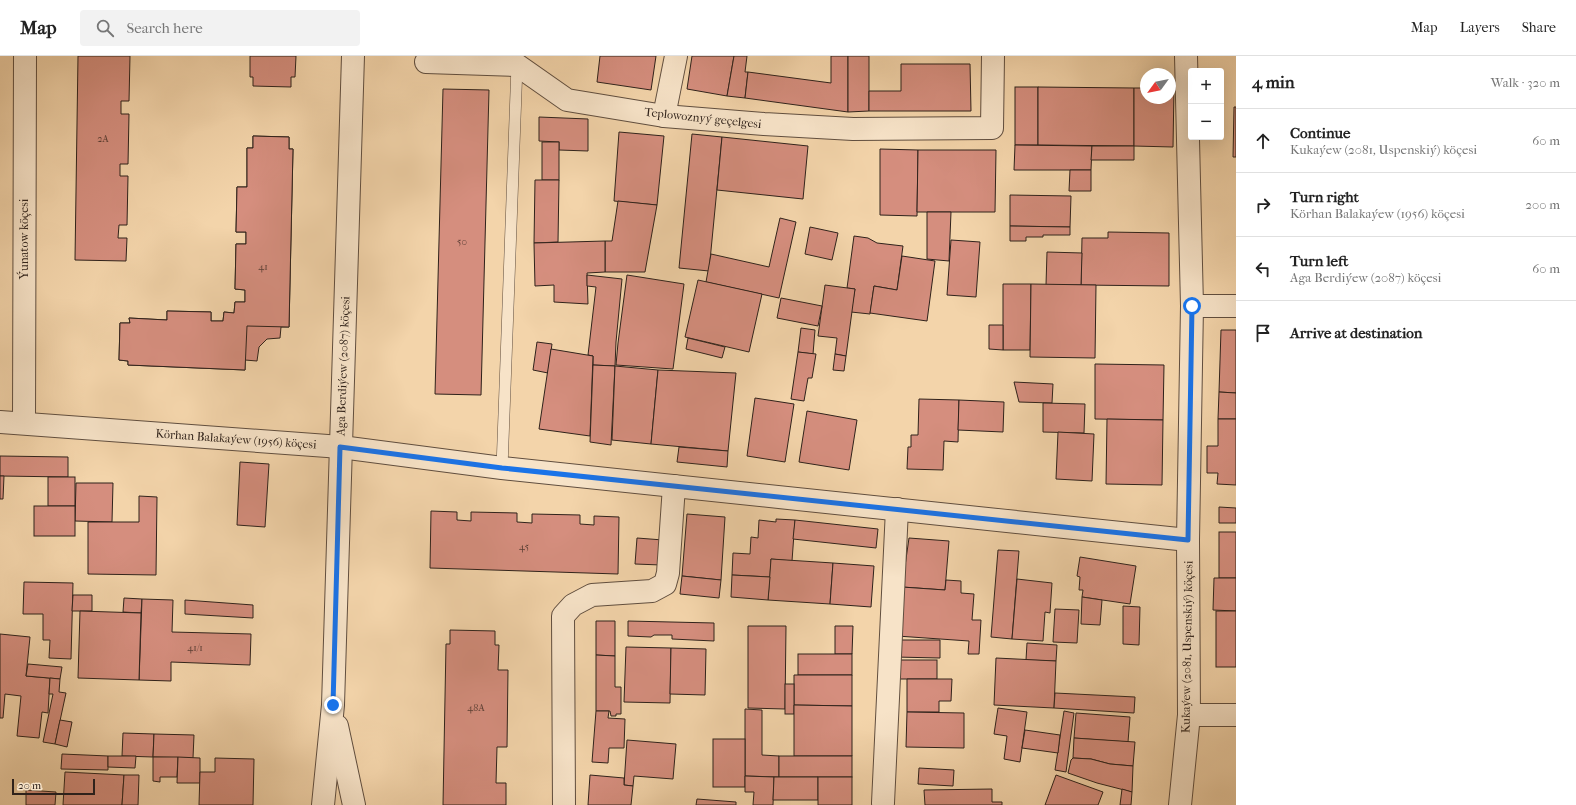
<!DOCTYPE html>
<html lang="en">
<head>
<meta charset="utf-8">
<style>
	:root { --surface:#fff; --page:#f2f2f2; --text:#222; --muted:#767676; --line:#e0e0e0 }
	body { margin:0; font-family:"IM FELL French Canon",serif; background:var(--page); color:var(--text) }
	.controls { position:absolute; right:12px; top:12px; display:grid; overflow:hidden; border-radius:4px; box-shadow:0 4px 16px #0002 }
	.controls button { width:36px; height:36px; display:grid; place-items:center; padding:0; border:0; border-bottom:1px solid var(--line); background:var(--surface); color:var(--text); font:20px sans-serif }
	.compass { position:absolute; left:1140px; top:12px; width:36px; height:36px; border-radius:50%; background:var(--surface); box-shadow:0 4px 16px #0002; rotate:237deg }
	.scale { position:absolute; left:12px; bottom:10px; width:83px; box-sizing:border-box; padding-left:4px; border:2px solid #2f221b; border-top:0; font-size:11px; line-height:14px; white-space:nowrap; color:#2f221b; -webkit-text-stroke:3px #f7e3c8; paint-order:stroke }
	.stop { position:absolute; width:12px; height:12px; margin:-9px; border:3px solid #1a73e8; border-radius:50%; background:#fff }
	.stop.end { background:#1a73e8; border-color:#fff; box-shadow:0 1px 4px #0008 }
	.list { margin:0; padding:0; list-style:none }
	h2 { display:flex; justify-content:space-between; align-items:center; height:52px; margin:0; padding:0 16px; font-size:17px }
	h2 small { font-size:13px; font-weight:400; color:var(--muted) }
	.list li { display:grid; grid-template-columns:26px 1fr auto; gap:12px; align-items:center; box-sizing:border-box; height:64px; padding:0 16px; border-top:1px solid var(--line) }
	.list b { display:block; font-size:15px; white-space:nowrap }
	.list p { margin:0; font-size:13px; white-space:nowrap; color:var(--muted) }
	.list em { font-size:13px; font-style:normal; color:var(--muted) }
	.icon { flex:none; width:22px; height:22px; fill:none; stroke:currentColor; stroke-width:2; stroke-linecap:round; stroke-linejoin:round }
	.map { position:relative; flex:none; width:1236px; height:749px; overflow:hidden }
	header { display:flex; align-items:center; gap:24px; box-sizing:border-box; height:56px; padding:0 20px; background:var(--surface); border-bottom:1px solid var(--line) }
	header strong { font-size:19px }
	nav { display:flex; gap:22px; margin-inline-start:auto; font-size:14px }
	.search { width:280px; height:36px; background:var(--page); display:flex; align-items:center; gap:10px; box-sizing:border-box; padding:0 14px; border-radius:4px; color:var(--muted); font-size:15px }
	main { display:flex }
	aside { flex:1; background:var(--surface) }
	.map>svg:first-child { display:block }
	.building { fill:#d58e7e; stroke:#2f221b }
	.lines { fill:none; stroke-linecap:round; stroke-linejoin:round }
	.service-casing { stroke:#604e3f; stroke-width:12 }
	.minor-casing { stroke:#604e3f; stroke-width:24 }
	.tertiary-casing { stroke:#604e3f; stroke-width:24 }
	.service { stroke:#f7e3c8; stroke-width:11 }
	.minor { stroke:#f7e3c8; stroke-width:22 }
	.tertiary { stroke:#f7e3c8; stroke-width:22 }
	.route { stroke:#1a73e8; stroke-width:5 }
	.labels { text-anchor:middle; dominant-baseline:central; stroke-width:3; stroke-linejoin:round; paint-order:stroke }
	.number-label { font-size:10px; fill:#583d34 }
	.street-label { font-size:12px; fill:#2f221b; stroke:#f7e3c8 }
</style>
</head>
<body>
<header>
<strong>Map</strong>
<div class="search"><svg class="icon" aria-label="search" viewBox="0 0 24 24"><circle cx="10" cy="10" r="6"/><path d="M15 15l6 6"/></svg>Search here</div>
<nav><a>Map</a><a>Layers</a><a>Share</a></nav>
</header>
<main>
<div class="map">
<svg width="1236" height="749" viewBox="0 0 1236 749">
	<rect width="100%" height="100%" fill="#f3d4aa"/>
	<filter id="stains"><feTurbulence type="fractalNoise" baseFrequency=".005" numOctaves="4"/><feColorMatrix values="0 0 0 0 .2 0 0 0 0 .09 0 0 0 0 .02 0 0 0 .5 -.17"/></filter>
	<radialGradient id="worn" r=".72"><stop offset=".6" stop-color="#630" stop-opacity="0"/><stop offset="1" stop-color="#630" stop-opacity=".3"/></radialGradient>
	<g class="building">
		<path d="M 78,0 L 130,0 L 129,45 L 121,45 L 121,58 L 129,58 L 128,108 L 120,108 L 120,120 L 128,120 L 127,169 L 119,169 L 118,182 L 127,182 L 126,205 L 75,204 Z"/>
		<path d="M 250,0 L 296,0 L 295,21 L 291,21 L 291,31 L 253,30 L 253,21 L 250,21 Z"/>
		<path d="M 600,0 L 656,0 L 651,34 L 597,26 Z"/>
		<path d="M 692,0 L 734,0 L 727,40 L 687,33 Z"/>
		<path d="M 734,0 L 747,0 L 745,16 L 748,16 L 745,42 L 727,40 Z"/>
		<path d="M 831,0 L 848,0 L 848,56 L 745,42 L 748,16 L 831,27 Z"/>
		<path d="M 848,0 L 869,0 L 869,55 L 848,56 Z"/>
		<path d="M 901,8 L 970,8 L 971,55 L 869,55 L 869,35 L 901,35 Z"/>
		<rect x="1015" y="31" width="23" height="58"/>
		<path d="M 1038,31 L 1134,32 L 1134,90 L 1038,89 Z"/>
		<path d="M 1134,32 L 1146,32 L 1146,42 L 1170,42 L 1170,32 L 1174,32 L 1173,91 L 1134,90 Z"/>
		<path d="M 443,33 L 489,34 L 481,339 L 435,338 Z"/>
		<path d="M 1234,51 L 1236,51 L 1236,101 L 1233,101 Z"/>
		<path d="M 539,61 L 588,63 L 588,95 L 559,94 L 559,86 L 539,85 Z"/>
		<path d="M 619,76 L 664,80 L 657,149 L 614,145 Z"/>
		<path d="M 692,78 L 722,81 L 709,215 L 679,212 Z"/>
		<path d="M 253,80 L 289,81 L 289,93 L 293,93 L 289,271 L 281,271 L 280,282 L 267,283 L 259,291 L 257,305 L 245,304 L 245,314 L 128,309 L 128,305 L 119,304 L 120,267 L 130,267 L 129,262 L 167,264 L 167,255 L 211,256 L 211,265 L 223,265 L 224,256 L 234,257 L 235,246 L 245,246 L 245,234 L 235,233 L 236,188 L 246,188 L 246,176 L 236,176 L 237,131 L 247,131 L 247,92 L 253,92 Z"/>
		<path d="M 253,80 L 289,81 L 289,93 L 293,93 L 289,271 L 247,270 L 245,314 L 128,309 L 128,305 L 119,304 L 120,267 L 130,267 L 129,262 L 167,264 L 167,255 L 211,256 L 211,265 L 223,265 L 224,256 L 234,257 L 235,246 L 245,246 L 245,234 L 235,233 L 236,188 L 246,188 L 246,176 L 236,176 L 237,131 L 247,131 L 247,92 L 253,92 Z"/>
		<path d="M 722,81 L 808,90 L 803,143 L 717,134 Z"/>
		<rect x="542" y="86" width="17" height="38"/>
		<path d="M 1015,89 L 1092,90 L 1091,114 L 1014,114 Z"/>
		<path d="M 1092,90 L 1134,90 L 1134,104 L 1091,104 Z"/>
		<path d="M 880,93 L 918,94 L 917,160 L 880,159 Z"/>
		<path d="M 918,94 L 996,94 L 995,156 L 917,156 Z"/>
		<path d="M 1070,114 L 1091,114 L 1091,135 L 1069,135 Z"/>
		<path d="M 535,124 L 559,124 L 558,186 L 534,187 Z"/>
		<path d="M 1010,139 L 1071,140 L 1070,171 L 1010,170 Z"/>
		<path d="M 618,145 L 657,149 L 645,216 L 605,216 L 605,185 L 612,185 Z"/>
		<path d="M 927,156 L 951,156 L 949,205 L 927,203 Z"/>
		<path d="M 780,162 L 796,166 L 779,242 L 706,226 L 711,198 L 769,211 Z"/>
		<path d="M 1010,170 L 1070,171 L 1070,179 L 1043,179 L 1043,181 L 1026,181 L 1026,185 L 1010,185 Z"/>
		<path d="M 810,171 L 838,177 L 832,204 L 805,198 Z"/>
		<path d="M 1108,176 L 1169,177 L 1169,230 L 1081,229 L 1082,182 L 1108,182 Z"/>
		<path d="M 854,180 L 868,182 L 877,187 L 903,190 L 897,234 L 874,230 L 870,258 L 851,256 L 855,233 L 847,232 Z"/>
		<path d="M 951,184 L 980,186 L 976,241 L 947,239 Z"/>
		<path d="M 605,185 L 605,216 L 587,217 L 588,248 L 554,246 L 554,229 L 535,230 L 534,187 Z"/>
		<path d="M 1047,196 L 1082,197 L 1081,229 L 1046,229 Z"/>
		<path d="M 902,200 L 935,205 L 927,265 L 870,257 L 874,230 L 897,234 Z"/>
		<path d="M 587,219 L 622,223 L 616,286 L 615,310 L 593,309 L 593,300 L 588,299 L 596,231 L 587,230 Z"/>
		<path d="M 627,219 L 684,228 L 673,313 L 616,309 L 618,287 Z"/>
		<path d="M 698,224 L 762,238 L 749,296 L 685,281 Z"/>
		<path d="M 1003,228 L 1031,228 L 1030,294 L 1003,294 Z"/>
		<path d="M 1031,228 L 1096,229 L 1095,302 L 1030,301 Z"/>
		<path d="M 825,229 L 855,233 L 846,300 L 835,298 L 837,282 L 818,280 Z"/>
		<path d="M 781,242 L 822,250 L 818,270 L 777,262 Z"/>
		<path d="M 989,269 L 1003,269 L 1003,294 L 989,293 Z"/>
		<path d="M 801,272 L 815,274 L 813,298 L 798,296 Z"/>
		<path d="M 1221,274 L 1236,274 L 1236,337 L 1219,336 Z"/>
		<path d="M 688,282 L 725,291 L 722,302 L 686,293 Z"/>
		<path d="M 537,286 L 552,288 L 548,317 L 533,314 Z"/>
		<path d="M 551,293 L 593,300 L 590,380 L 539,373 Z"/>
		<path d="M 798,296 L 816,298 L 812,322 L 808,322 L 804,345 L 791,343 Z"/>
		<path d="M 835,298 L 846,300 L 844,315 L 833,314 Z"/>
		<path d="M 1095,308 L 1164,309 L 1163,364 L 1095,363 Z"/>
		<path d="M 593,309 L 615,310 L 611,389 L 590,386 Z"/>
		<path d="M 615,310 L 658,314 L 651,388 L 612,384 Z"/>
		<path d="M 658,314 L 736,317 L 728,395 L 651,388 Z"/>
		<path d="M 1014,326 L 1053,328 L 1052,347 L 1019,346 Z"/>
		<path d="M 1219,336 L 1236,337 L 1236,363 L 1218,363 Z"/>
		<path d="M 755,342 L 794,348 L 785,406 L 747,400 Z"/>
		<path d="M 919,343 L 959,344 L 958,386 L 944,385 L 943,414 L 907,413 L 908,391 L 911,391 L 911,379 L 918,379 Z"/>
		<path d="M 959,344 L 1004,346 L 1003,376 L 958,374 Z"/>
		<path d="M 1043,347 L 1085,348 L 1084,377 L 1043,376 Z"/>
		<path d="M 807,355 L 857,364 L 849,414 L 799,406 Z"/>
		<path d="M 1107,363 L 1163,364 L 1162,429 L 1106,428 Z"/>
		<path d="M 1218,363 L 1236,363 L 1236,429 L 1217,428 L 1218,417 L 1207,417 L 1207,390 L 1218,390 Z"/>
		<path d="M 1058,376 L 1094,378 L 1092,425 L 1056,423 Z"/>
		<path d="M 679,391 L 728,395 L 727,411 L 677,406 Z"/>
		<path d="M 0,400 L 68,401 L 68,421 L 0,420 Z"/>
		<path d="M 240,406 L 269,408 L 265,471 L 237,469 Z"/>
		<path d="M 0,420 L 4,420 L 3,443 L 0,443 Z"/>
		<rect x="48" y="421" width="27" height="29"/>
		<path d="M 76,427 L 113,427 L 112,466 L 75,465 Z"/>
		<path d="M 139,440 L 157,441 L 156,519 L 88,518 L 88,466 L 139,466 Z"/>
		<rect x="34" y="450" width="41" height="30"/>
		<path d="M 1219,451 L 1236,452 L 1236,467 L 1219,467 Z"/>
		<path d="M 431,455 L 457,456 L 457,464 L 471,465 L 471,456 L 517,457 L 517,466 L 532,467 L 532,458 L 580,459 L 580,468 L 594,469 L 594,460 L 619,461 L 618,518 L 430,512 Z"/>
		<path d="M 687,458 L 725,461 L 721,524 L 682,520 Z"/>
		<path d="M 776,463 L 795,464 L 792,505 L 771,503 L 770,521 L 732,519 L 733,497 L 750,498 L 751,481 L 758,482 L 759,464 L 776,466 Z"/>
		<path d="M 795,464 L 878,473 L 876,492 L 793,483 Z"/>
		<rect x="1219" y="476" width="17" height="46"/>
		<path d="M 637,482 L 663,484 L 661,509 L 635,508 Z"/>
		<path d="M 909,482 L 949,485 L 945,534 L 902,531 Z"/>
		<path d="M 998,494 L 1019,495 L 1012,583 L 991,581 Z"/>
		<path d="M 1080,501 L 1136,510 L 1130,548 L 1082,541 L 1083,534 L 1079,534 L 1080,521 L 1077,520 Z"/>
		<path d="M 771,503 L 833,507 L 830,548 L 768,544 Z"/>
		<path d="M 833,507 L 874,510 L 871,551 L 830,548 Z"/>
		<path d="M 732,519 L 770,521 L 768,544 L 731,541 Z"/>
		<path d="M 682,520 L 721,524 L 719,542 L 680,538 Z"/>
		<path d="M 1214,522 L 1236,522 L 1236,555 L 1213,554 Z"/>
		<path d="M 1017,523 L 1052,527 L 1050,557 L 1045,556 L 1043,585 L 1012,583 Z"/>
		<path d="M 946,524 L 961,525 L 961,537 L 974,538 L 972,564 L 981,564 L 979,598 L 968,598 L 969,585 L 897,580 L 902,531 L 945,534 Z"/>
		<path d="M 24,526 L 73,527 L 71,603 L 49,602 L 50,584 L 43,584 L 43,558 L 23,558 Z"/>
		<path d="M 73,539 L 92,539 L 92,555 L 72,555 Z"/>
		<path d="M 1082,541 L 1102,544 L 1100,569 L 1081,568 Z"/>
		<path d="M 124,542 L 142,543 L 141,557 L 123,556 Z"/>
		<path d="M 142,543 L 173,544 L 172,576 L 251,578 L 250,609 L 171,606 L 171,625 L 139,624 Z"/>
		<path d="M 185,544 L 253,549 L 253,562 L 185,558 Z"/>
		<path d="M 1123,550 L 1140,551 L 1139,589 L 1123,588 Z"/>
		<path d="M 1055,553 L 1079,554 L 1077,587 L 1053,586 Z"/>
		<path d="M 80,555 L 141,557 L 139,624 L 78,622 Z"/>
		<rect x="1216" y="555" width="20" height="56"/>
		<path d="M 596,565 L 615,565 L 615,600 L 596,599 Z"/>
		<path d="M 628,565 L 714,567 L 714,585 L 672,583 L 672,579 L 654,579 L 651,581 L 628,580 Z"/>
		<path d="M 748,570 L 786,570 L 785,653 L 748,652 Z"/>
		<path d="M 835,570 L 853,570 L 852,598 L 835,598 Z"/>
		<path d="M 450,574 L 495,575 L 495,589 L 499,589 L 498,614 L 508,614 L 507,691 L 497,691 L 496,727 L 506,727 L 506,749 L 443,749 L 446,588 L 450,588 Z"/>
		<path d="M 0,578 L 30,581 L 26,620 L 50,622 L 48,657 L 42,656 L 39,682 L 17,680 L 21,640 L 5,638 L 3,662 L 0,662 Z"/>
		<path d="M 895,584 L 940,584 L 940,602 L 895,601 Z"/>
		<path d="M 1027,587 L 1057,589 L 1056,605 L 1026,604 Z"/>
		<path d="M 626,591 L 671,592 L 670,647 L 624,646 Z"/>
		<path d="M 671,592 L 706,593 L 705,639 L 670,638 Z"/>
		<rect x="798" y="598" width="54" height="21"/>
		<path d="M 596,599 L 615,600 L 615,631 L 621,631 L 621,658 L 616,658 L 616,660 L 611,660 L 610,655 L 596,655 Z"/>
		<path d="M 996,602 L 1056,605 L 1054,652 L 994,649 Z"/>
		<rect x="894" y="604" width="43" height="19"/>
		<path d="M 28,608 L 62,611 L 60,623 L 26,620 Z"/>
		<path d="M 794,619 L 852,619 L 852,650 L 794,649 Z"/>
		<path d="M 50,622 L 60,623 L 59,636 L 66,637 L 55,688 L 43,686 L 53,638 L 49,638 Z"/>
		<path d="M 907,623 L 952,623 L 951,645 L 939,645 L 939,656 L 907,656 Z"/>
		<rect x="785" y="628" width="9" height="30"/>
		<path d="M 1055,637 L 1135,641 L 1134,657 L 1054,652 Z"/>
		<path d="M 794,649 L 852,650 L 852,700 L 794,700 Z"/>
		<path d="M 998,652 L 1027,656 L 1020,706 L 1004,703 L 1007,680 L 994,678 Z"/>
		<path d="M 745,653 L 762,654 L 762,699 L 779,700 L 779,721 L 745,720 Z"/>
		<path d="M 596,655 L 609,655 L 608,662 L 625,663 L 624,692 L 609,692 L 608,707 L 592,706 Z"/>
		<path d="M 1064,655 L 1074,657 L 1066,716 L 1055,714 Z"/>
		<path d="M 907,656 L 964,657 L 964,692 L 906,691 Z"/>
		<path d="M 1076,657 L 1130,661 L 1128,686 L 1074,682 Z"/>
		<path d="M 60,664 L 72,666 L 67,691 L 55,688 Z"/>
		<path d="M 1025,674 L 1060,679 L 1058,697 L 1022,692 Z"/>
		<path d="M 123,677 L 154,678 L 153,701 L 122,700 Z"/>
		<path d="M 154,678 L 194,679 L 193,702 L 153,701 Z"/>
		<path d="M 1074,682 L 1135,686 L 1133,710 L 1110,708 L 1091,703 L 1073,702 Z"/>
		<rect x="713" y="683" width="32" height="48"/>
		<path d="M 627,684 L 676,688 L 673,723 L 634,720 L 633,730 L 624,729 Z"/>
		<path d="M 62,698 L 108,700 L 108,714 L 61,713 Z"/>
		<path d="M 108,700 L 136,700 L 135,712 L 108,711 Z"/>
		<rect x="779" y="700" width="73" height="21"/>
		<path d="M 153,701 L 178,701 L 177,721 L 160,721 L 160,726 L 153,725 Z"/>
		<path d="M 178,701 L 200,702 L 200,727 L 177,727 Z"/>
		<path d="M 215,702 L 254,703 L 253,749 L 199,749 L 200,716 L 215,716 Z"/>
		<path d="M 1073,702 L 1091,703 L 1110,708 L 1133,710 L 1132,736 L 1097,727 L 1068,717 L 1071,704 Z"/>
		<path d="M 919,712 L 954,714 L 953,730 L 918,728 Z"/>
		<path d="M 65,716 L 124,719 L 122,749 L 63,749 Z"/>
		<path d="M 124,719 L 139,719 L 138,749 L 122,749 Z"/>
		<path d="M 590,719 L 624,722 L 624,729 L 633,730 L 631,749 L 588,749 Z"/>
		<path d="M 1056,719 L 1103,736 L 1098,749 L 1045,749 Z"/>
		<path d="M 745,720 L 774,721 L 773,749 L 753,749 L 754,736 L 745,736 Z"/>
		<path d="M 774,721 L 818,721 L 818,744 L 773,744 Z"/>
		<rect x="818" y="721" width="34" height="28"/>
		<path d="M 992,733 L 992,746 L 1002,746 L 1002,749 L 925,749 L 924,734 Z"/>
		<path d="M 1122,733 L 1132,736 L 1131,749 L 1120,749 Z"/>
		<path d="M 26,734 L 56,736 L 55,749 L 26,749 Z"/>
		<path d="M 697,743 L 736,746 L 736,749 L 696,749 Z"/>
	</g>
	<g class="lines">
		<defs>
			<path id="service" d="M 502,412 L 517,9"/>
			<g id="minor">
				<path d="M 426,6 L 517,9 L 567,44 L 664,60 L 764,68 L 853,73 L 992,72 L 993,0"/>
				<path d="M 664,60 L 676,0"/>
				<path d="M 1192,250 L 1236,250"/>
				<path d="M 0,366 L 341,391 L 502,412 L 1188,484"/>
				<path d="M 24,367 L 25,0"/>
				<path d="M 1189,659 L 1236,659"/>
				<path d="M 883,747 L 897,453"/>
				<path d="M 564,749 L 563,560 L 573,549 L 592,539 L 652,535 L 665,528 L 668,517 L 674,430"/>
				<path d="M 1180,749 L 1189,659 L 1188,484 L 1192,250 L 1186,0"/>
			</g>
			<g id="tertiary">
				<path d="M 337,670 L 354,749"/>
				<path d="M 323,749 L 333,649 L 353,0"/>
			</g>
		</defs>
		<use href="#service" class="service-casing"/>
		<use href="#minor" class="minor-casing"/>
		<use href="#tertiary" class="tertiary-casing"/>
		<use href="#service" class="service"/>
		<use href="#minor" class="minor"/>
		<use href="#tertiary" class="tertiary"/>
	</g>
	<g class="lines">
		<path class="route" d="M 333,649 L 340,391 L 502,412 L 1188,484 L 1192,250"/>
	</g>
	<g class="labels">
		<g class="number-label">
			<text x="103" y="83">2A</text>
			<text x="462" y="186">50</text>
			<text x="263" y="211">41</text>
			<text x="524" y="491">45</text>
			<text x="195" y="592">41/1</text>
			<text x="476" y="652">48A</text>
		</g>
		<g class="street-label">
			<text transform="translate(703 62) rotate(6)">Teplowoznyý geçelgesi</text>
			<text transform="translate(24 183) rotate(-90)">Ýunatow köçesi</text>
			<text transform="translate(343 310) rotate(-88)">Aga Berdiýew (2087) köçesi</text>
			<text transform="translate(236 383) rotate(4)">Körhan Balakaýew (1956) köçesi</text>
			<text transform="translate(1187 591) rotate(-89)">Kukaýew (2081, Uspenskiý) köçesi</text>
		</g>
	</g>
	<rect width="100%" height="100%" filter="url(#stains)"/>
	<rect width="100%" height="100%" fill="url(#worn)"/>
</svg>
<div class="controls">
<button>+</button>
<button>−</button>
</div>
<svg class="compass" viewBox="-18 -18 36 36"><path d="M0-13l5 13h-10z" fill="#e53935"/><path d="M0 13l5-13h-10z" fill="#767676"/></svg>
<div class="scale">20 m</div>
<div class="stop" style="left:1192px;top:250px"></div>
<div class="stop end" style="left:333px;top:649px"></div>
</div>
<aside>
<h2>4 min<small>Walk · 320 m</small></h2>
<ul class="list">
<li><svg class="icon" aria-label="ahead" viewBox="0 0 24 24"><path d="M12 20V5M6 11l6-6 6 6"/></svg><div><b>Continue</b><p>Kukaýew (2081, Uspenskiý) köçesi</p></div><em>60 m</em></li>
<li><svg class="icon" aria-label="right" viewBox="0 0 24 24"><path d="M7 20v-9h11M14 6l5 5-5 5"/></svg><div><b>Turn right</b><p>Körhan Balakaýew (1956) köçesi</p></div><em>200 m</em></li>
<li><svg class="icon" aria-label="left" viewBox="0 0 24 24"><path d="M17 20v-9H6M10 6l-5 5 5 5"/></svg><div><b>Turn left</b><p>Aga Berdiýew (2087) köçesi</p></div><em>60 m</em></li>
<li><svg class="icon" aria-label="arrive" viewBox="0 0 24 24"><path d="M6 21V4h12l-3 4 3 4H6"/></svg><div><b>Arrive at destination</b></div></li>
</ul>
</aside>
</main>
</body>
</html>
